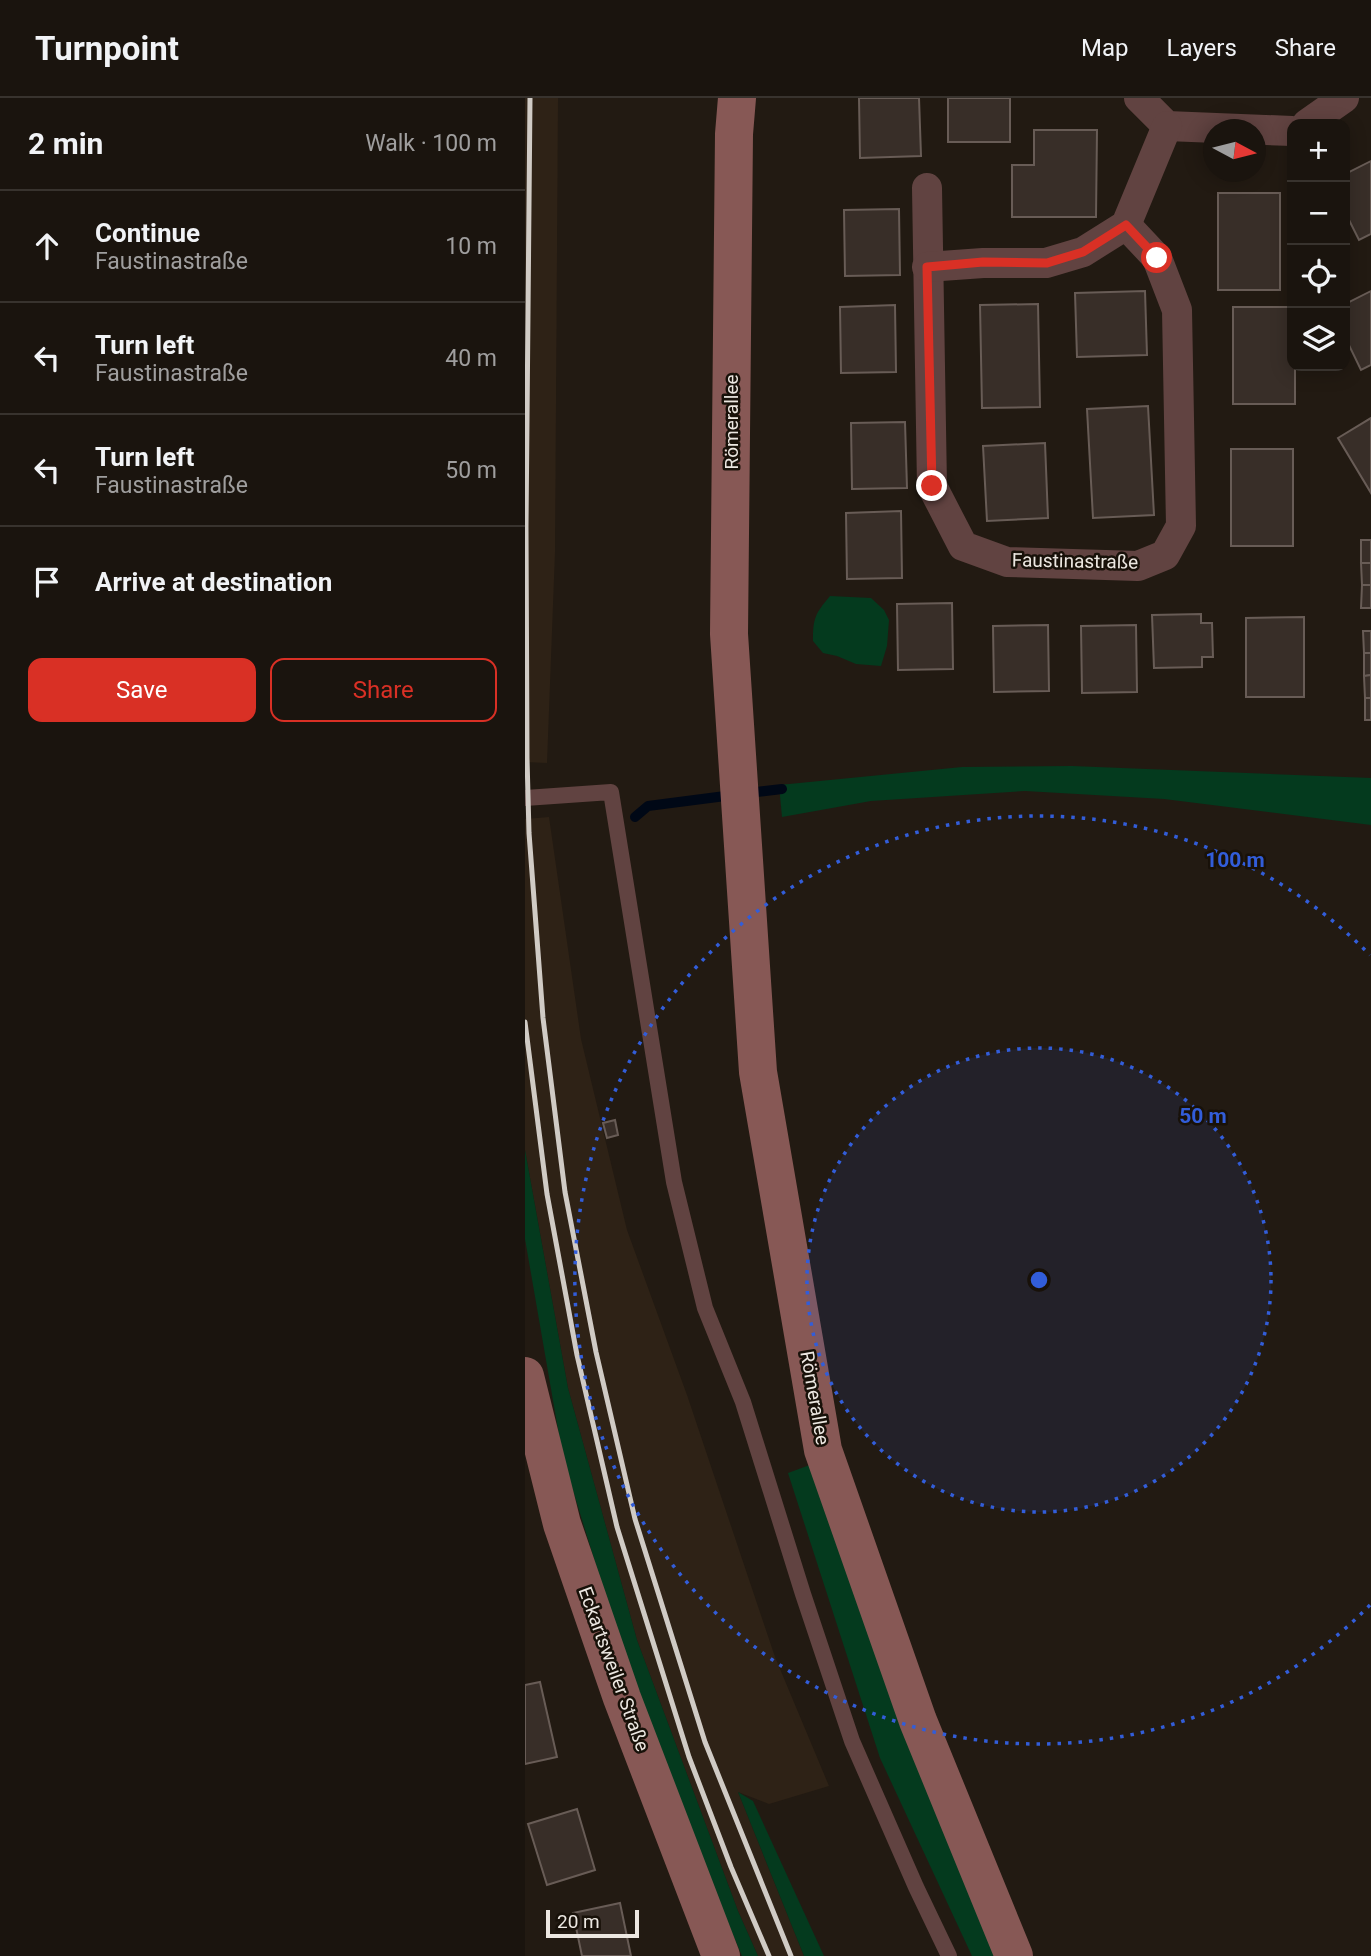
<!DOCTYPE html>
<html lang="en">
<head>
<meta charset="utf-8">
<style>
	:root { --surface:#1a140e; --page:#27211c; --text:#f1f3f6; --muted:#9f9e9e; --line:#38332e; --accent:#d93025 }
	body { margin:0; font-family:Roboto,sans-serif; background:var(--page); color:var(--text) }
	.controls { position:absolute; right:21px; top:21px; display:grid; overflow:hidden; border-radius:14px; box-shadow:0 4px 18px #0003 }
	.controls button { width:63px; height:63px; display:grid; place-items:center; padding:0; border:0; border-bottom:2px solid var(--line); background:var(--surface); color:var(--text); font:35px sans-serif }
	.compass { position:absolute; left:678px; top:21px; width:63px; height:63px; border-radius:50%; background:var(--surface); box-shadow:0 4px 18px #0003; rotate:97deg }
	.scale { position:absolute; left:21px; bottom:18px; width:93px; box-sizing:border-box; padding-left:7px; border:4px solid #ece7e1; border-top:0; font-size:19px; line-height:24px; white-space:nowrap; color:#ece7e1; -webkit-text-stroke:5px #181109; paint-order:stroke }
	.stop { position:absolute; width:21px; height:21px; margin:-16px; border:5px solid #d93025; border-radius:50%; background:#fff }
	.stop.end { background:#d93025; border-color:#fff; box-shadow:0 2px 7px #0008 }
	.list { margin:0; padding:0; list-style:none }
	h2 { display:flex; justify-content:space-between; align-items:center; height:91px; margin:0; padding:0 28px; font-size:30px }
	h2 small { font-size:23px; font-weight:400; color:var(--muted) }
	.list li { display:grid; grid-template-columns:46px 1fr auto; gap:21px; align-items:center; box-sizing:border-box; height:112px; padding:0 28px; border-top:2px solid var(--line) }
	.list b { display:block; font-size:26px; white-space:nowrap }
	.list p { margin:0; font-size:23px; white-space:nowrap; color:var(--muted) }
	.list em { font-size:23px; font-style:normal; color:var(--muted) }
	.actions { display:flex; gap:14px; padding:21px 28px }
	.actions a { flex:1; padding:16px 0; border:2px solid var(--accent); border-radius:14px; text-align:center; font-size:24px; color:var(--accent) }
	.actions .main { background:var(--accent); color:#fff }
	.icon { flex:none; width:38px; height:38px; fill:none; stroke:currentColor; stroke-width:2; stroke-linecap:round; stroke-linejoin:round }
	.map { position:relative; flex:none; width:846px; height:1858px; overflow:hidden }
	header { display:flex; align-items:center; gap:42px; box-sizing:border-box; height:98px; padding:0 35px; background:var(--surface); border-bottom:2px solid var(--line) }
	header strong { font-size:33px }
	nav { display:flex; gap:38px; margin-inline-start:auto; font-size:24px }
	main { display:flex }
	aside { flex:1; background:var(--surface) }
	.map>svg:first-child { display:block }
	.built { fill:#2e2216 }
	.green { fill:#043a1e }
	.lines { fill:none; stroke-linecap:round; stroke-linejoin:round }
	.stream { stroke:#000816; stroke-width:10 }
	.building { fill:#382e28; stroke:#685c56; stroke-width:2 }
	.lane { stroke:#614341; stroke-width:16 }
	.street { stroke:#614341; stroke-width:30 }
	.secondary { stroke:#875855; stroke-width:38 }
	.rail { stroke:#d0cbc5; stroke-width:5 }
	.route { stroke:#d93025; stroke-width:9 }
	.ring { fill:none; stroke:#325dd9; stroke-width:3.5; stroke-dasharray:3.5 7 }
	.labels { text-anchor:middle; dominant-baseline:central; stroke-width:5; stroke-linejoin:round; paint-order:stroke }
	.street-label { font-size:19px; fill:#ece7e1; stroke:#181109 }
	.centre { fill:#325dd9; stroke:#181109; stroke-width:3.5 }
	.ring-label { font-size:21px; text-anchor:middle; font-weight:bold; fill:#325dd9; stroke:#181109; stroke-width:5; stroke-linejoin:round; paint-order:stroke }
</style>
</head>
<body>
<header>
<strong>Turnpoint</strong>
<nav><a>Map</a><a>Layers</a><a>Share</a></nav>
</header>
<main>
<aside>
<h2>2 min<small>Walk · 100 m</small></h2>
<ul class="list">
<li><svg class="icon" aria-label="ahead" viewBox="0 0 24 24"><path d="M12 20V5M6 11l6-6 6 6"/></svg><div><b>Continue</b><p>Faustinastraße</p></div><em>10 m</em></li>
<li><svg class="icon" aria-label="left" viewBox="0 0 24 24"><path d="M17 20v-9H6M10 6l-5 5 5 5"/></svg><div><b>Turn left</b><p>Faustinastraße</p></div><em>40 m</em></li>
<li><svg class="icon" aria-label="left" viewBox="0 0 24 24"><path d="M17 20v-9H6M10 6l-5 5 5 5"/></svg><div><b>Turn left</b><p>Faustinastraße</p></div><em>50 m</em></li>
<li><svg class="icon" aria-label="arrive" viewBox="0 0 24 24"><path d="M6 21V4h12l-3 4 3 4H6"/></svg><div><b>Arrive at destination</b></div></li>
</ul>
<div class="actions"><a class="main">Save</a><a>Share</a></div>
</aside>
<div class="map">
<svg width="846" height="1858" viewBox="0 0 846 1858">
	<rect width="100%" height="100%" fill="#221a12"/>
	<g class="built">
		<path d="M 0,0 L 33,0 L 30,454 L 22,665 L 0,664 Z"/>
		<path d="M 24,719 L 56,941 L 102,1132 L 162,1297 L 250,1559 L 304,1688 L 244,1706 L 213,1694 L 279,1858 L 233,1858 L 213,1813 L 112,1542 L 43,1290 L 0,1052 L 0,721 Z"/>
	</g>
	<g class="green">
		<path d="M 305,498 L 346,500 L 359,512 L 364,522 L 362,548 L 356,568 L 331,566 L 312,558 L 298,555 L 288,543 C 288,520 290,516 305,498 Z"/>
		<path d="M 547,668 L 846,680 L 846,727 L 639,701 L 500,693 L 346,703 L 257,719 L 254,687 L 437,669 Z"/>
		<path d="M 0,1052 L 43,1290 L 112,1542 L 213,1813 L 233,1858 L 217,1858 L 197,1811 L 98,1555 L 38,1360 L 0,1141 Z"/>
		<path d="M 290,1365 L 488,1858 L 447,1858 L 355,1660 L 263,1375 Z"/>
		<path d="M 213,1694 L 228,1703 L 299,1858 L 279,1858 Z"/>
	</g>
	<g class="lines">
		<g class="stream">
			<path d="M 223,695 L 257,691"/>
			<path d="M 110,719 L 123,708 L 208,697"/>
		</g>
	</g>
	<g class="building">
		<path d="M 334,0 L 394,0 L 396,58 L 335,60 Z"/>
		<rect x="423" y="0" width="62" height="44"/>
		<path d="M 509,32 L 572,32 L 571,119 L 487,119 L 487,67 L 509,67 Z"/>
		<path d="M 846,63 L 846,136 L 834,142 L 820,114 L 820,76 Z"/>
		<rect x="693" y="95" width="62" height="97"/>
		<path d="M 374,111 L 375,177 L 320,178 L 319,112 Z"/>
		<path d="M 620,193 L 622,257 L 552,259 L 550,195 Z"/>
		<path d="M 846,193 L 846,267 L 836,272 L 820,239 L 820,206 Z"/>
		<path d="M 513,206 L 515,309 L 457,310 L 455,207 Z"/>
		<path d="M 370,207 L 371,274 L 316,275 L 315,209 Z"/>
		<path d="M 708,209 L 767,209 L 767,268 L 770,268 L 770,306 L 708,306 Z"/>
		<path d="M 623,308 L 629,417 L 568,420 L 562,311 Z"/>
		<path d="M 846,320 L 846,395 L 813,340 Z"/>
		<path d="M 380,324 L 382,390 L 327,391 L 326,325 Z"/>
		<path d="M 520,345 L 523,420 L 462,423 L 458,348 Z"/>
		<rect x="706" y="351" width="62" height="97"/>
		<path d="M 376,413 L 377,480 L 322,481 L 321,415 Z"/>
		<rect x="836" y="442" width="10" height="23"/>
		<path d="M 836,465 L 846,465 L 846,487 L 837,487 Z"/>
		<path d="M 837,487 L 846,487 L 846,510 L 836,510 Z"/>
		<path d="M 427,505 L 428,571 L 373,572 L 372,506 Z"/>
		<path d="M 676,516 L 676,525 L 687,525 L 688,559 L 677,559 L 677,569 L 629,570 L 627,517 Z"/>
		<path d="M 779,519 L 779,599 L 721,599 L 721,520 Z"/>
		<path d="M 523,527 L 524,593 L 469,594 L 468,528 Z"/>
		<path d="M 611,527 L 612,594 L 557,595 L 556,528 Z"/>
		<path d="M 838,533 L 846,533 L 846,555 L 839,555 Z"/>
		<path d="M 839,555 L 846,555 L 846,577 L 839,578 Z"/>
		<path d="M 846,577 L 846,600 L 840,600 L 839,578 Z"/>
		<rect x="840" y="600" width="6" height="22"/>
		<path d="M 90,1022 L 93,1037 L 82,1040 L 78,1025 Z"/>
		<path d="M 15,1584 L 32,1659 L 0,1666 L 0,1587 Z"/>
		<path d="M 52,1711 L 70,1772 L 22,1787 L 3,1726 Z"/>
		<path d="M 95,1805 L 106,1858 L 57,1858 L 48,1815 Z"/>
	</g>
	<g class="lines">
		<path class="lane" d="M 0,700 L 86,694 L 149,1084 L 180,1210 L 218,1304 L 278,1496 L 327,1643 L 391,1789 L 424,1858"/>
		<g class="street">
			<path d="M 614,0 L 642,28 L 767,33"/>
			<path d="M 782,26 L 819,0"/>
			<path d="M 402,90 L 407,388 L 438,448 L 482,464 L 613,468 L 640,457 L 656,428 L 652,212 L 632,160 L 601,127"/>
			<path d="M 402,169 L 458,165 L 521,165 L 558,154 L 601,127 L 642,28"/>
		</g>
		<g class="secondary">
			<path d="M 212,0 L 209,36 L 204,536 L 233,974 L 298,1352 L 393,1623 L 489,1858"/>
			<path d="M 0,1278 L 37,1426 L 97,1600 L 196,1858"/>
		</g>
		<g class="rail">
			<path d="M 5,0 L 1,429 L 2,660 L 4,735 L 18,920 L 40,1094 L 71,1254 L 110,1421 L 180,1644 L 266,1858"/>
			<path d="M 0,924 L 22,1096 L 52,1257 L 92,1429 L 164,1659 L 206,1769 L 244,1858"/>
		</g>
	</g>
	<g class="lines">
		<path class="route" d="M 407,388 L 402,169 L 458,164 L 522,165 L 558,154 L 601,127 L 632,160"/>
	</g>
	<circle cx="514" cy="1182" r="232" fill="#325dd9" fill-opacity=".12"/>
	<g class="ring">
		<circle cx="514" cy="1182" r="232"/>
		<path d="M845 1507A464 464 0 1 1 845 857"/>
	</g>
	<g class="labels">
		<g class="street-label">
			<text transform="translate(206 324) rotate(-90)">Römerallee</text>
			<text transform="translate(550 463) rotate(1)">Faustinastraße</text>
			<text transform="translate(290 1300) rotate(80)">Römerallee</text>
			<text transform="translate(89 1571) rotate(70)">Eckartsweiler Straße</text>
		</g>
	</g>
	<circle cx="514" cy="1182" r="10" class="centre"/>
	<g class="ring-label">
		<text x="710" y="769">100 m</text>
		<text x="678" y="1025">50 m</text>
	</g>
</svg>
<div class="controls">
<button>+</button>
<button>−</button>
<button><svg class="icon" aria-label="locate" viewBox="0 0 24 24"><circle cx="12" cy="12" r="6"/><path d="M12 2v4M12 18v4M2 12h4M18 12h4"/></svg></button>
<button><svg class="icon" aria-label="layers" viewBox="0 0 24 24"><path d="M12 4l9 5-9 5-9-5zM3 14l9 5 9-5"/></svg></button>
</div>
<svg class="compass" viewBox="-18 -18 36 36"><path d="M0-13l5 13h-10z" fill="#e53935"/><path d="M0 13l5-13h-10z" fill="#9f9e9e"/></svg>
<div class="scale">20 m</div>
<div class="stop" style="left:632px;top:160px"></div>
<div class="stop end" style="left:407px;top:388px"></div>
</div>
</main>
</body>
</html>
